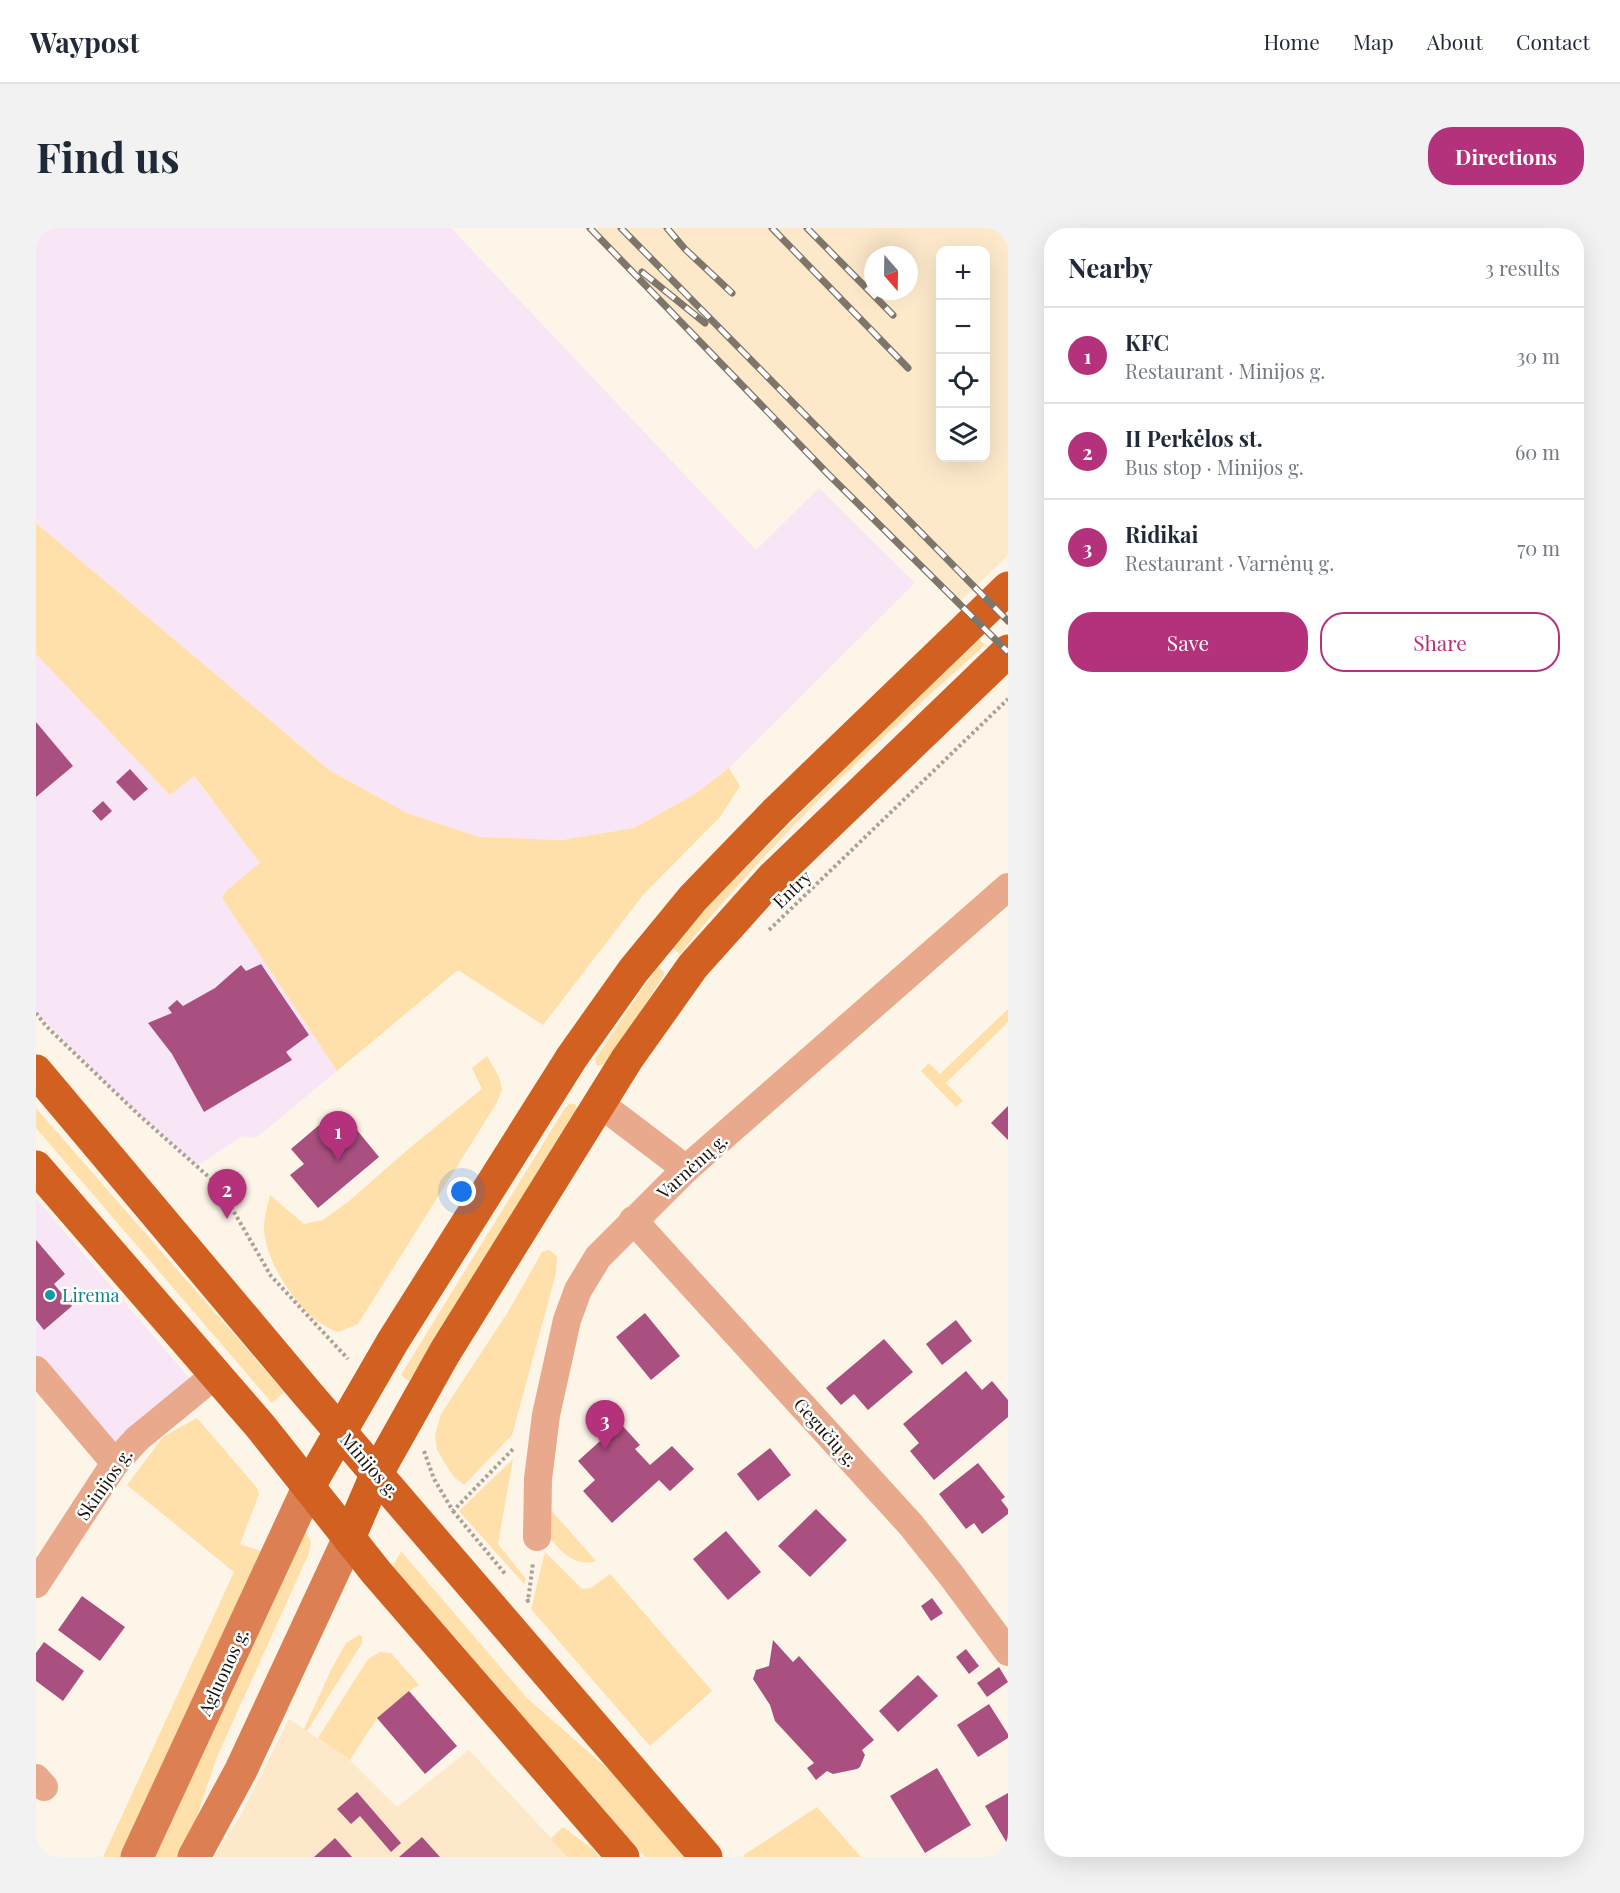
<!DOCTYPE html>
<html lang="en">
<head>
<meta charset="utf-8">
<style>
	:root { --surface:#fff; --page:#f2f2f3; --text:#1f2937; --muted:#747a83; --line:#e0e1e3; --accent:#b4327c }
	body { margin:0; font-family:"Playfair Display",serif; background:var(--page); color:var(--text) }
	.controls { position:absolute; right:18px; top:18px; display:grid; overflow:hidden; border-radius:12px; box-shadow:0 6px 24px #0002 }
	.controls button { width:54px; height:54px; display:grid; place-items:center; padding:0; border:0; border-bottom:2px solid var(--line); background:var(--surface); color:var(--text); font:30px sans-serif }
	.compass { position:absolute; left:828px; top:18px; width:54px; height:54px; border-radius:50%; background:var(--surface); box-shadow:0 6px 24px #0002; rotate:160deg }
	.you { position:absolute; left:426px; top:964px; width:21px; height:21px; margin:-15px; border:4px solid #fff; border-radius:50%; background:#1a73e8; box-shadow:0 0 0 9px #1a73e833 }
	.badge { display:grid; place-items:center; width:39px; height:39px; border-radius:50%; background:var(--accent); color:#fff; font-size:20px; font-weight:700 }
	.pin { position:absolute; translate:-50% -50px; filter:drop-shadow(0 2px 3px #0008) }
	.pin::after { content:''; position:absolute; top:32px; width:21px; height:18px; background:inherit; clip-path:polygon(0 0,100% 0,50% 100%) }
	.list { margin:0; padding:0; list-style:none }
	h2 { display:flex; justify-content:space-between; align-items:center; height:78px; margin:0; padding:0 24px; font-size:26px }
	h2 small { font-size:20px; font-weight:400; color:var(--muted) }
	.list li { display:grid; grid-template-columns:39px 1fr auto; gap:18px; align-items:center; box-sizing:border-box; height:96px; padding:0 24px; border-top:2px solid var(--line) }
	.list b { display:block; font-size:22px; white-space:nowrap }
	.list p { margin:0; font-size:20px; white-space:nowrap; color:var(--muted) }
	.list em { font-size:20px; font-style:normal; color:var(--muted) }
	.actions { display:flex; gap:12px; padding:18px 24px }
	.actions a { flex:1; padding:14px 0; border:2px solid var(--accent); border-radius:24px; text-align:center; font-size:21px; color:var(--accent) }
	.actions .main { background:var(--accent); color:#fff }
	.icon { flex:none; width:33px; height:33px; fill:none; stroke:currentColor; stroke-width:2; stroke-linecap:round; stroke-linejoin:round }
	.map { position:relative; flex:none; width:972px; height:1629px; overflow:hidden; border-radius:24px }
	header { display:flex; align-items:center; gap:36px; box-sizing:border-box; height:84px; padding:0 30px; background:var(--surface); border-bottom:2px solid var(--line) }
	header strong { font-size:28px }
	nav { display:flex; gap:33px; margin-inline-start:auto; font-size:21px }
	.intro { display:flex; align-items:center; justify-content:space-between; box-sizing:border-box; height:144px; padding:0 36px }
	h1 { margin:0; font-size:42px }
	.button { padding:15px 27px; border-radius:24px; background:var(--accent); color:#fff; font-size:21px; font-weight:700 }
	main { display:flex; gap:36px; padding:0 36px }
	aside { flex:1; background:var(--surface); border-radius:24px; box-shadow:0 6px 24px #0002 }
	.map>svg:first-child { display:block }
	.commercial { fill:#f8e6f6 }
	.built { fill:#fde9ca; fill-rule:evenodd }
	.green { fill:#ffdfaa }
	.building { fill:#a95080 }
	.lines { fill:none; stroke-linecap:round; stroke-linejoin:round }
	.path { stroke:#aaa296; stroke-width:4; stroke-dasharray:3 3; stroke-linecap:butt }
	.street { stroke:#e8a98c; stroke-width:28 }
	.secondary { stroke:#dc8054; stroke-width:33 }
	.primary { stroke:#d26021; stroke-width:33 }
	.rail-casing { stroke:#7e766a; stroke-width:7 }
	.rail { stroke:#fff; stroke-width:4.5; stroke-dasharray:14; stroke-linecap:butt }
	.culture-dot { fill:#0f9aa8; stroke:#fff; stroke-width:2 }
	.labels { text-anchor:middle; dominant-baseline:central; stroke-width:5; stroke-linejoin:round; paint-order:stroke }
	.street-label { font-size:18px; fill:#1b1409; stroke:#fff }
	.culture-label { font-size:18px; fill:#0d838f; stroke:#fff; text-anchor:start }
</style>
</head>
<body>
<header>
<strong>Waypost</strong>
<nav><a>Home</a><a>Map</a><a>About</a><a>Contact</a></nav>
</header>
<div class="intro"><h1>Find us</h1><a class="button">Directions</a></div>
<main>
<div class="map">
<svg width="972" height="1629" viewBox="0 0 972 1629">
	<rect width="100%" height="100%" fill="#fdf5e8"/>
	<g class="commercial">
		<path d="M 0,0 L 415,0 L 720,322 L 783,260 L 879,355 L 693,540 L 659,566 L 598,600 L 526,612 L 443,609 L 371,585 L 293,542 L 0,295 Z"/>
		<path d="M 0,426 L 134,567 L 157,548 L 225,635 L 190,663 L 186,670 L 301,843 L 220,910 L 206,908 L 161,938 L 81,866 L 0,784 Z"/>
		<path d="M 0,970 L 154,1151 L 63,1237 L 0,1163 Z"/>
	</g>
	<g class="built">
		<path d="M 548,0 L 972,0 L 972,327 L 924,374 L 764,217 ZM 904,22 L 950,22 L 950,230 L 904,230 ZM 837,27 L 873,27 L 873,63 L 837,63 Z"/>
		<path d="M 253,1491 L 314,1532 L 361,1579 L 433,1522 L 515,1610 L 527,1599 L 556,1621 L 563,1629 L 178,1629 L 205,1586 Z"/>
	</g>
	<g class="green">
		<path d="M 0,295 L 293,542 L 371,585 L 443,609 L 526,612 L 598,600 L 659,566 L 693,540 L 704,558 L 684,589 L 607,667 L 507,797 L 422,742 L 301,843 L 186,670 L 190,663 L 224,635 L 158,548 L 134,567 L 0,426 Z"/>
		<path d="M 941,409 L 949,417 C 841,513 734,613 644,726 L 635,719 L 676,674 Z"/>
		<path d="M 622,738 L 629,745 L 572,835 L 561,838 L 559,831 Z"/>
		<path d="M 972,781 L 972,794 L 910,855 L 927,873 L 920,879 L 885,843 L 893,835 L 904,846 Z"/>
		<path d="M 451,828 L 463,849 L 466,862 L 460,876 L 322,1096 L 302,1104 C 269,1094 234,1042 229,1009 C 226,995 231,980 234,967 L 268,996 L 287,992 L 312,974 L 376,918 L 446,861 L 436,840 Z"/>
		<path d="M 533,876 L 539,876 L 541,879 L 541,884 L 373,1153 L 365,1147 L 529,880 Z"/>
		<path d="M 0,880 L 248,1164 L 236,1175 L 0,900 Z"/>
		<path d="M 513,1022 L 521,1028 L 520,1045 L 476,1207 L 428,1257 L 417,1248 L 401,1222 L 399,1207 L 405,1186 L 472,1084 L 506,1024 Z"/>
		<path d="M 161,1190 L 221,1260 L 223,1266 L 204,1316 L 227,1324 L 90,1629 L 67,1629 L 198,1344 L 91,1257 L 127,1209 Z"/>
		<path d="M 477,1231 L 462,1316 L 490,1351 L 488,1356 L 423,1283 Z"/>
		<path d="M 514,1281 L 560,1333 C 537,1340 524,1321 510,1306 Z"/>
		<path d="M 269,1304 L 275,1313 L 273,1325 L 180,1531 L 162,1585 L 153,1618 L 147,1629 L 118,1629 Z"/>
		<path d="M 365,1323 L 491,1470 L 581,1549 L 651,1629 L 609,1629 L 357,1338 Z"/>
		<path d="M 509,1324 L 546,1361 L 555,1360 L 574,1346 L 676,1463 L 614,1518 L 495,1381 Z"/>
		<path d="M 323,1407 L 326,1408 L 326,1415 L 271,1503 L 268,1501 L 295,1442 L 310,1415 Z"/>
		<path d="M 344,1424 L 355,1425 L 383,1457 L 373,1463 L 341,1490 L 314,1532 L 282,1510 L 332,1431 Z"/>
		<path d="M 781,1579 L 825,1629 L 707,1629 L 708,1627 Z"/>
		<path d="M 527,1599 L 556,1621 L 563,1629 L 531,1629 L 515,1611 Z"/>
	</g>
	<g class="building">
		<path d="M 0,494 L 37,538 L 0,569 Z"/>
		<path d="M 94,541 L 112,561 L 98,573 L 80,554 Z"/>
		<path d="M 67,573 L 76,583 L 65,593 L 56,583 Z"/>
		<path d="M 225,736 L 273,807 L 250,824 L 256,832 L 168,884 L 136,826 L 112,795 L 136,785 L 132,780 L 141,772 L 147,778 L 179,760 L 205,737 L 210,743 Z"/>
		<path d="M 972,878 L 972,912 L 955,895 Z"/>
		<path d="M 295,887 L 308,902 L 316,896 L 343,929 L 282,980 L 254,947 L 268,936 L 255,921 Z"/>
		<path d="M 0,1012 L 29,1046 L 18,1056 L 36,1078 L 8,1102 L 0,1092 Z"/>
		<path d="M 609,1085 L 644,1128 L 615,1152 L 580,1109 Z"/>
		<path d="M 920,1092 L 936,1113 L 906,1137 L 890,1116 Z"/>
		<path d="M 848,1111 L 877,1144 L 832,1182 L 818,1166 L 805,1177 L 790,1160 Z"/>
		<path d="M 930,1143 L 946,1162 L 956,1153 L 972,1172 L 972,1189 L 898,1252 L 874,1223 L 883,1215 L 867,1196 Z"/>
		<path d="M 584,1195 L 604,1217 L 599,1221 L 614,1237 L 636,1218 L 658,1241 L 634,1263 L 623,1252 L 576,1295 L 547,1263 L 559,1252 L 542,1233 Z"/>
		<path d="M 734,1220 L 755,1247 L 722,1273 L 701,1246 Z"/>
		<path d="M 942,1235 L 969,1269 L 965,1272 L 972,1281 L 972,1286 L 946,1306 L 938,1295 L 930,1301 L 903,1266 Z"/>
		<path d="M 780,1281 L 811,1312 L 774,1349 L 742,1318 Z"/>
		<path d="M 690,1303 L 725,1344 L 692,1372 L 657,1331 Z"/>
		<path d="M 46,1368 L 89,1399 L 64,1433 L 22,1402 Z"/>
		<path d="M 896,1370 L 907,1385 L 895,1393 L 885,1378 Z"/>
		<path d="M 737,1412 L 757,1434 L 763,1428 L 838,1512 L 826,1522 L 829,1527 L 824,1539 L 821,1541 L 797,1546 L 791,1543 L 780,1552 L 771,1540 L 778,1535 L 739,1493 L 734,1477 L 717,1451 L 720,1442 L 733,1438 Z"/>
		<path d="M 8,1414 L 48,1443 L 27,1473 L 0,1453 L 0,1425 Z"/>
		<path d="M 930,1421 L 943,1438 L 933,1446 L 920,1429 Z"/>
		<path d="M 963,1439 L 972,1454 L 951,1469 L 941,1455 Z"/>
		<path d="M 882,1447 L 902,1468 L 862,1504 L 843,1483 Z"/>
		<path d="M 373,1463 L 421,1518 L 389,1546 L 341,1490 Z"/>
		<path d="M 953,1476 L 972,1506 L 972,1510 L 942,1529 L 921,1497 Z"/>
		<path d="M 901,1540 L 935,1597 L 889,1625 L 854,1568 Z"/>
		<path d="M 321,1564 L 365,1615 L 355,1624 L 324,1588 L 315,1596 L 301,1581 Z"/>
		<path d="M 972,1565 L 972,1617 L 949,1578 Z"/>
		<path d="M 386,1609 L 404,1629 L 363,1629 Z"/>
		<path d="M 299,1610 L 316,1629 L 278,1629 Z"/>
	</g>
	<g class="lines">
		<g class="path">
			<path d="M 733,702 L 972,471"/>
			<path d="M 0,785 L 10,798 L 103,887 L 183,958 L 235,1048 L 312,1131"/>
			<path d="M 388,1223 L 398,1251 L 417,1283 L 478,1220"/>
			<path d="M 417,1283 L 470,1347"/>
			<path d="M 491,1371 L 492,1373 L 497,1335"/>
		</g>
		<g class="street">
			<path d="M 563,875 L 650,941"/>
			<path d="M 597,992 L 875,1297 L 915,1347 L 972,1424"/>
			<path d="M 0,1142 L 79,1235"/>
			<path d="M 501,1309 L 502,1251 L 510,1187 L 531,1092 L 542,1062 L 562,1029 L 650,941 L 972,659"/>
			<path d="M 0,1356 L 79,1235 L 101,1211 L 179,1147"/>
			<path d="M 0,1550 L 8,1559"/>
		</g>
		<g class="secondary">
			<path d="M 101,1629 L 273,1258"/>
			<path d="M 158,1629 L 205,1542 L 313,1310"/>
		</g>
		<g class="primary">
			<path d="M 0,843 L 270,1164 L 670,1629"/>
			<path d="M 0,939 L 225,1199 L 340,1344 L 587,1629"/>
			<path d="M 273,1258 L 357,1113 L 536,829 L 597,743 L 657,670 L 741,583 L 972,360"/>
			<path d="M 313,1310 L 341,1245 L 409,1124 L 591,831 L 657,738 L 736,650 L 972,423"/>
		</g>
		<defs>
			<g id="rail">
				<path d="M 554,0 L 791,245 L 972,424"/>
				<path d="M 585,0 L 972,393"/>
				<path d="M 631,0 L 649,21 L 696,65"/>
				<path d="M 736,0 L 872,140"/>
				<path d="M 771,0 L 857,87"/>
				<path d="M 606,44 L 669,95"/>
			</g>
		</defs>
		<use href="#rail" class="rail-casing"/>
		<use href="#rail" class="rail"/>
	</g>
	<circle class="culture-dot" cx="14" cy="1067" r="6"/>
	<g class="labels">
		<g class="street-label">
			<text transform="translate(756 661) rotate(-44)">Entry</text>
			<text transform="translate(656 938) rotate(-42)">Varnėnų g.</text>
			<text transform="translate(790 1204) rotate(48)">Gegučių g.</text>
			<text transform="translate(334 1237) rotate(49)">Minijos g.</text>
			<text transform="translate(68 1256) rotate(-55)">Skinijos g.</text>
			<text transform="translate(187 1444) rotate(-65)">Agluonos g.</text>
		</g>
		<g class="culture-label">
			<text x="26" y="1067">Lirema</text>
		</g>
	</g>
</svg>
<div class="controls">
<button>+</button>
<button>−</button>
<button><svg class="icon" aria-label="locate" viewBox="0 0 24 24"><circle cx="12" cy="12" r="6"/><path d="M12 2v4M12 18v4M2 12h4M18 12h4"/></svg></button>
<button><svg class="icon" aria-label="layers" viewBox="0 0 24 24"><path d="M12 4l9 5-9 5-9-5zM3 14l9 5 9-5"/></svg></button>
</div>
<svg class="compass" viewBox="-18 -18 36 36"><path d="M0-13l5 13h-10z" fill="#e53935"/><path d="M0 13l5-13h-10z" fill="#747a83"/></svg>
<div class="you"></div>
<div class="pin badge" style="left:302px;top:933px">1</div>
<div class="pin badge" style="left:191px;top:991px">2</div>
<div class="pin badge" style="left:569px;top:1222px">3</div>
</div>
<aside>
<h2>Nearby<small>3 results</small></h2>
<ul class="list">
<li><span class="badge">1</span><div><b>KFC</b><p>Restaurant · Minijos g.</p></div><em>30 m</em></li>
<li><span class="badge">2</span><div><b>II Perkėlos st.</b><p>Bus stop · Minijos g.</p></div><em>60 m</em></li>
<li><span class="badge">3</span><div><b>Ridikai</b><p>Restaurant · Varnėnų g.</p></div><em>70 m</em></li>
</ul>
<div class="actions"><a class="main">Save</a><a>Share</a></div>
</aside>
</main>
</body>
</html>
